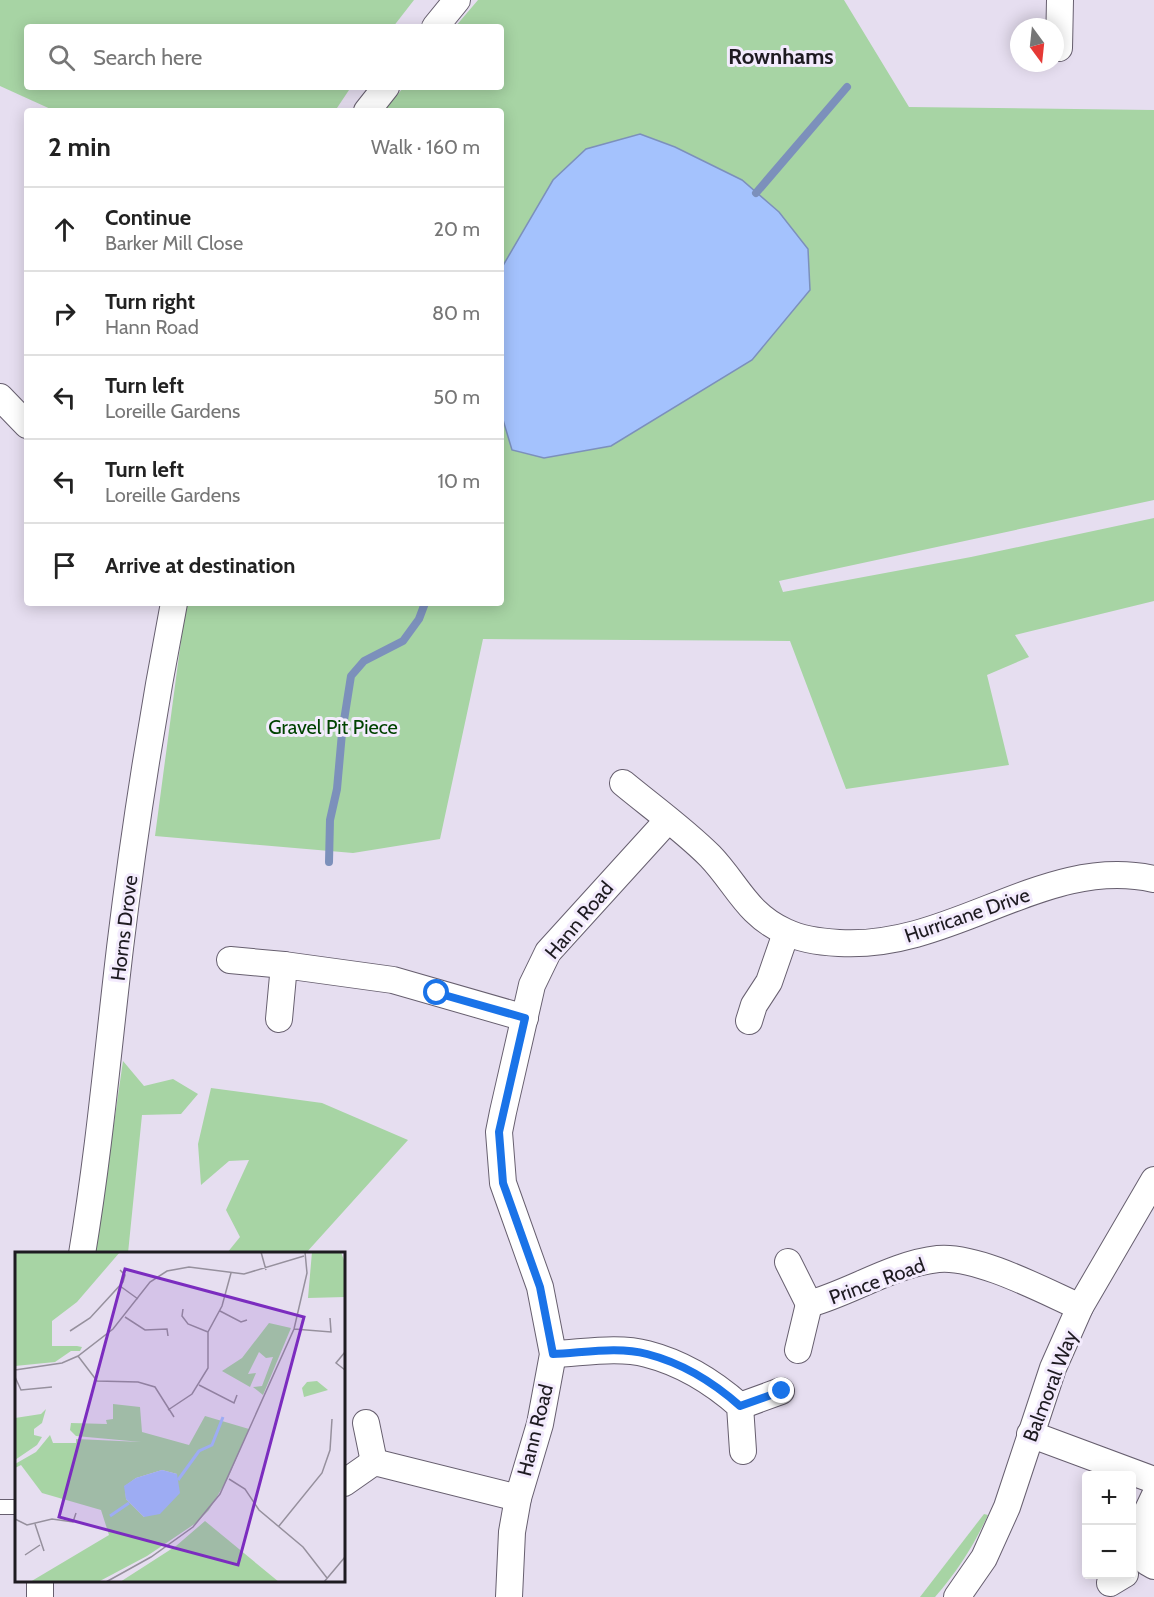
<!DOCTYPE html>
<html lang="en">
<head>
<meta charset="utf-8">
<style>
	:root { --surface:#fff; --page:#f2f2f2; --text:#222; --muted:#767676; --line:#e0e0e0 }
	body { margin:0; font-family:Cabin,sans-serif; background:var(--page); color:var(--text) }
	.controls { position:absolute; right:18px; bottom:18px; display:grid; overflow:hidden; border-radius:6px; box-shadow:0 3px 15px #0003 }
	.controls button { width:54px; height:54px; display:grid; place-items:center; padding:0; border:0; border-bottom:2px solid var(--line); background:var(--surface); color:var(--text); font:30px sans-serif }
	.compass { position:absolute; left:1010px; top:18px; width:54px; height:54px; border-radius:50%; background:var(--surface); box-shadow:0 3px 15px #0003; rotate:165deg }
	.stop { position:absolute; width:18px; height:18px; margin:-14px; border:4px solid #1a73e8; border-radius:50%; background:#fff }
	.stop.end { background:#1a73e8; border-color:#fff; box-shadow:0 2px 6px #0008 }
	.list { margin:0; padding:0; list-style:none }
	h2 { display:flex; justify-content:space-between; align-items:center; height:78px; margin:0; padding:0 24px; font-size:26px }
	h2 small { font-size:20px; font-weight:400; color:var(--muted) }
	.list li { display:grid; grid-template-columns:39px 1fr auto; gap:18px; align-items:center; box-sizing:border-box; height:84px; padding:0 24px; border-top:2px solid var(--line) }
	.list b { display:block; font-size:22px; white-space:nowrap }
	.list p { margin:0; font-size:20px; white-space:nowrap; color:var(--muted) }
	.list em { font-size:20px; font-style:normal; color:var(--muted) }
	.icon { flex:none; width:33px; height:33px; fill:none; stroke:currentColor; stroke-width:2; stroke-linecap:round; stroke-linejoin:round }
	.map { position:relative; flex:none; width:1154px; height:1597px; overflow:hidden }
	.search { position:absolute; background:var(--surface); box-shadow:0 3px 15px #0003; left:24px; top:24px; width:480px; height:66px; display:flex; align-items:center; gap:15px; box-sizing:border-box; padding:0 21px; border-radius:6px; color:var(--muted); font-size:22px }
	.panel { position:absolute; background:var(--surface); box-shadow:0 3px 15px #0003; left:24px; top:108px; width:480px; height:498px; border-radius:6px }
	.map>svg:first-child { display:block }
	.green { fill:#a7d4a4 }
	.water { fill:#a4c2fd; stroke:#7c90bb; stroke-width:1.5 }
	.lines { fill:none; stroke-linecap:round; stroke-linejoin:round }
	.stream { stroke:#7c90bb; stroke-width:8 }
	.service-casing { stroke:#675f6f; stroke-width:16 }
	.minor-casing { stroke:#675f6f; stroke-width:28 }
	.service { stroke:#fff; stroke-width:14 }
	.minor { stroke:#fff; stroke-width:26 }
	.route { stroke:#1a73e8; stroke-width:8 }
	.labels { text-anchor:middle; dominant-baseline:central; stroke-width:6; stroke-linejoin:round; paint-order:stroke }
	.park-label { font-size:20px; fill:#004300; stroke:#f3ebfd }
	.street-label { font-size:20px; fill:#1e1b21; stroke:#f3ebfd }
	.quarter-label { font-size:22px; font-weight:bold; fill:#1e1b21; stroke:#f3ebfd }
	.inset-river { fill:none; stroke:#a4c2fd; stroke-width:3 }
	.inset-road { fill:none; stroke:#96909d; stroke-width:1.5 }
	.view { fill:#7b2cbf; fill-opacity:0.15; stroke:#7b2cbf; stroke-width:3 }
	.inset-edge { fill:none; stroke:#1e1b21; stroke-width:3 }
</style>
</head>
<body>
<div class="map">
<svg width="1154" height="1597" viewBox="0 0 1154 1597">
	<rect width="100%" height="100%" fill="#e6def0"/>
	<g class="green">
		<path d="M 0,0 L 414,0 L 393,27 L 27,27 L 27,87 L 351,87 L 335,111 L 55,111 L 0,86 Z"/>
		<path d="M 478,0 L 844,0 L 909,107 L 1154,110 L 1154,500 L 779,581 L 783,592 L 971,557 L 1154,518 L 1154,601 L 1015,635 L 1029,657 L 987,675 L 1009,765 L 846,789 L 790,641 L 483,639 L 440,839 L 353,853 L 155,836 L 186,603 L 501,603 L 501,413 L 752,360 L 810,290 L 779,212 L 742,180 L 675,147 L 640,134 L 553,180 L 501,269 L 501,111 L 383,111 L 404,87 L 501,87 L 501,27 L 455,27 Z"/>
		<path d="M 123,1061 L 144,1086 L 173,1079 L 198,1094 L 181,1114 L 142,1115 L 128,1253 L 95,1254 Z"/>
		<path d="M 211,1088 L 322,1103 L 408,1140 L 306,1253 L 227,1253 L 240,1237 L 226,1210 L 249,1160 L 229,1161 L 201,1185 L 198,1144 Z"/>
		<path d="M 984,1514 L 988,1515 C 974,1545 957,1572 935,1597 L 920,1597 Z"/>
	</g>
	<path class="water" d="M 640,134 L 675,147 L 742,180 L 779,212 L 808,249 L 810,290 L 752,360 L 611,446 L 544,458 L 512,450 L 501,413 L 501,269 L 553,180 L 586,149 Z"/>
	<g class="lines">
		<g class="stream">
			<path d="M 756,193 L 847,87"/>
			<path d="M 329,862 L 330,820 L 337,789 L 342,733 L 351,676 L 364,661 L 403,641 L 419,619 L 425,603"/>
		</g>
		<defs>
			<path id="service" d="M 0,1507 L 16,1507"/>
			<g id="minor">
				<path d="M 435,27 L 457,0"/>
				<path d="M 1059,48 L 1060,0"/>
				<path d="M 367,111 L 386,87"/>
				<path d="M 0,397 L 27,425"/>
				<path d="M 623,783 C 652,807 684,830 710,856 C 737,884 747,915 786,932 C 802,940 821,942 839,943 C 953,950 1046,854 1154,879"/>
				<path d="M 230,960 L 284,965"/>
				<path d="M 279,1019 L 284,965 L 393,980 L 525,1018"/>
				<path d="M 749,1021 L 754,1005 L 769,982 L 786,933"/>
				<path d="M 82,1254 C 99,1152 108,1050 120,948 C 134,832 152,717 174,603"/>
				<path d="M 788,1262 L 809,1304 C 852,1292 893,1264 938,1259 C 977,1255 1044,1291 1080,1307"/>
				<path d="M 798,1350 L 809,1304"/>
				<path d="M 553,1354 C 582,1353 618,1346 647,1354 C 682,1363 713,1382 740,1406 L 743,1451"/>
				<path d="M 740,1406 L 781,1391"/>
				<path d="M 366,1423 L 374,1462"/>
				<path d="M 1030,1434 L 1154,1480"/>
				<path d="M 344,1483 L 374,1462 L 518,1498"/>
				<path d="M 1154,1497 L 1145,1516 L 1147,1562 L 1154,1566"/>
				<path d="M 1110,1583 L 1125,1574"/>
				<path d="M 40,1597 L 40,1580"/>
				<path d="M 509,1597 L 512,1532 L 518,1498 L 540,1424 L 553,1354 L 540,1287 L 503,1183 L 499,1132 L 503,1112 L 532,985 L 548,952 L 668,820"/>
				<path d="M 957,1597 L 984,1558 L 1007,1507 L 1053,1368 L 1080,1307 L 1154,1180"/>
			</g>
		</defs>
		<use href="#service" class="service-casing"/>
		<use href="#minor" class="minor-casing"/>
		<use href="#service" class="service"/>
		<use href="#minor" class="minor"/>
	</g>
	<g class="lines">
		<path class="route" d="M 437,993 L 525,1018 L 499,1132 L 503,1183 L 540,1287 L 553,1354 C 582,1353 618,1346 647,1354 C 682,1363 713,1382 740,1406 L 782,1391"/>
	</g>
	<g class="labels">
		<g class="park-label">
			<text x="333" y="727">Gravel Pit Piece</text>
		</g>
		<g class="street-label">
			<text transform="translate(967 915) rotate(-19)">Hurricane Drive</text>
			<text transform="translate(579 920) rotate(-50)">Hann Road</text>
			<text transform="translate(124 928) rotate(-83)">Horns Drove</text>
			<text transform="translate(877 1281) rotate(-20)">Prince Road</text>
			<text transform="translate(1050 1386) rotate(-69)">Balmoral Way</text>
			<text transform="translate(535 1430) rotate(-76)">Hann Road</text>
		</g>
		<g class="quarter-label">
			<text x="781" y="56">Rownhams</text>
		</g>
	</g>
	<g transform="translate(15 1252)">
		<rect width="330" height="330" fill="#e6def0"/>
		<path d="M 0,0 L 105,0 L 62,50 L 37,69 L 37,94 L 62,94 L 67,95 L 65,99 L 56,99 L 40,110 L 0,114 ZM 297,0 L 326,0 L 330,11 L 330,45 L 293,46 ZM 254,71 L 276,76 L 248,143 L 238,135 L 247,134 L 258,105 L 251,106 L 244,100 L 233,122 L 241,121 L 235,135 L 207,119 L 227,106 ZM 302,129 L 313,138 L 289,145 L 287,136 L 292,130 ZM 98,152 L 125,155 L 127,180 L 174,193 L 190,164 L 234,177 L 213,226 L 194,258 L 181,271 L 132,304 L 83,330 L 15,330 L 94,283 L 86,258 L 27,241 L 6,213 L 0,216 L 0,212 L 21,200 L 35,183 L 38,191 L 61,191 L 61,187 L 126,190 L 61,184 L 55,178 L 56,171 L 92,172 L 91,168 L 98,167 ZM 147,218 L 162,222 L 162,227 L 129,265 L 111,247 L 110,234 L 121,226 ZM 31,157 L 27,171 L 19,177 L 19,183 L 27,185 L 22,193 L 0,208 L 0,166 L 26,162 ZM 190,269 L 264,330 L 105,330 L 161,294 Z" fill="#a7d4a4" fill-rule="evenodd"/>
		<path d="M 147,218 L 162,222 L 165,241 L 145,262 L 129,265 L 111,247 L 109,234 L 121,226 Z" fill="#a4c2fd"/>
		<path class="inset-river" d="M 163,228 L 184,199 L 197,193 L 208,165M 95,264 L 114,251"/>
		<path class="inset-road" d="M 246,0 L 251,18M 105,34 L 123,47M 168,57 L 167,64 L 173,72 L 193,80M 205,59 L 226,70 L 232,68M 110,65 L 130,78 L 152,77 L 153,84M 279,77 L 316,80 L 315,66M 55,79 L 75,66 L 108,30 L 110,23 L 105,18M 330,100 L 321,111 L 330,118M 63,104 L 82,129 L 123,130 L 140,135 L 159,165M 0,118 L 47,111 L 63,104 L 98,77 L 135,30 L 152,19 L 174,15 L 229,22 L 289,4M 0,125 L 6,138 L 37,135M 184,133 L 219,151 L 222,143M 153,158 L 177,142 L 193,116 L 193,80 L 207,54 L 216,21M 214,227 L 230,237 L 244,258 L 288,295 L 312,326M 0,267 L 12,273 L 37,267 L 58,270 L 61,261M 20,272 L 29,299M 264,274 L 307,221 L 315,198 L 317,167M 10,303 L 25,293M 91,330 L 136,305 L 178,275 L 205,242 L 279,77 L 292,21 L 290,0M 309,330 L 330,305"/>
		<path class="view" d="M 110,17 L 289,65 L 223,313 L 44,265 Z"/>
		<rect width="330" height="330" class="inset-edge"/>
	</g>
</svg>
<div class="controls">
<button>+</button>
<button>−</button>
</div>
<svg class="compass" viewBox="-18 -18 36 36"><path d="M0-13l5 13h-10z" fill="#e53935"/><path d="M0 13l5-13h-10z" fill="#767676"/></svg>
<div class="stop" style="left:437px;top:993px"></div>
<div class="stop end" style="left:782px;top:1391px"></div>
<div class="search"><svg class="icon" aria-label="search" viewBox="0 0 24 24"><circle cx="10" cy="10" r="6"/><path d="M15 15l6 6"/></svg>Search here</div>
<section class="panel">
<h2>2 min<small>Walk · 160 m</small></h2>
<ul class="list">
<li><svg class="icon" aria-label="ahead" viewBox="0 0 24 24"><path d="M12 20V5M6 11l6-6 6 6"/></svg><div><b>Continue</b><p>Barker Mill Close</p></div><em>20 m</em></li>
<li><svg class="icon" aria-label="right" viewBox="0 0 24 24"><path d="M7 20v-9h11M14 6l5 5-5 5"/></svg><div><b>Turn right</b><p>Hann Road</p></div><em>80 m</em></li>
<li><svg class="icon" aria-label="left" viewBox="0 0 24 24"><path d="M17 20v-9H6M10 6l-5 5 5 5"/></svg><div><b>Turn left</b><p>Loreille Gardens</p></div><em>50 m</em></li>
<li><svg class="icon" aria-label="left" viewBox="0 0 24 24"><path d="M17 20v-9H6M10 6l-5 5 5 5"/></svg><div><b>Turn left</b><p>Loreille Gardens</p></div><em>10 m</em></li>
<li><svg class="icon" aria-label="arrive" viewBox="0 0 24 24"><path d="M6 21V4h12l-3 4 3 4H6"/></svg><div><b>Arrive at destination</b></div></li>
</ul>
</section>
</div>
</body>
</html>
